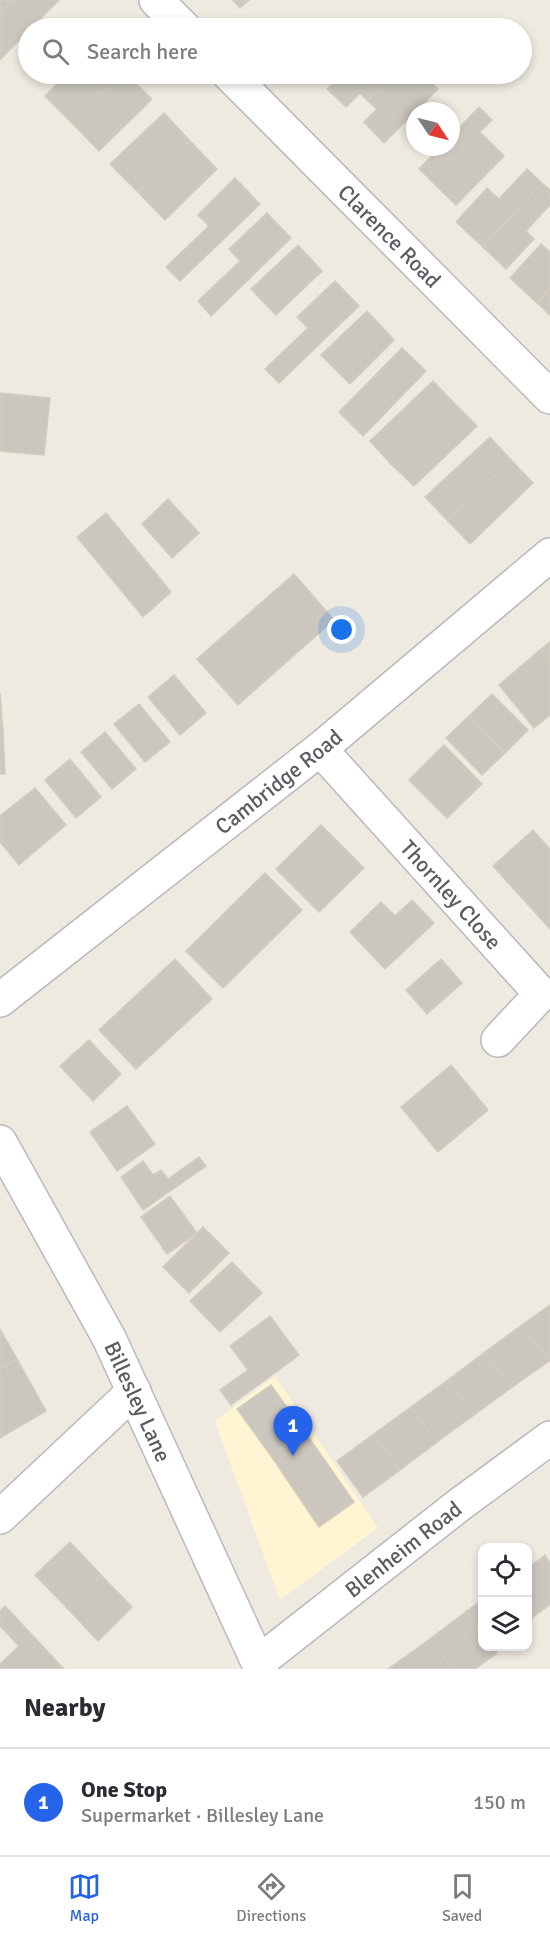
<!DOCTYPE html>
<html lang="en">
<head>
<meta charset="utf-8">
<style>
	:root { --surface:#fff; --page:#f2f2f3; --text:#2b2b33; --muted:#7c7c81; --line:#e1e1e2; --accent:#2563eb }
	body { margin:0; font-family:Signika,sans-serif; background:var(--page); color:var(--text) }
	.controls { position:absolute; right:18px; bottom:18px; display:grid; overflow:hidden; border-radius:12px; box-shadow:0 3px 9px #0003 }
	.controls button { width:54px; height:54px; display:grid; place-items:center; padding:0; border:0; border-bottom:2px solid var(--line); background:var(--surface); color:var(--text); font:30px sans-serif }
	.compass { position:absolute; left:406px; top:102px; width:54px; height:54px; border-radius:50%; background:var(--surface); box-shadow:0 3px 9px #0003; rotate:125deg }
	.you { position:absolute; left:342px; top:630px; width:21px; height:21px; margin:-15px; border:4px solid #fff; border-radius:50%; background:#1a73e8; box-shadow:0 0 0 9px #1a73e833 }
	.badge { display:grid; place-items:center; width:39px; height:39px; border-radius:50%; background:var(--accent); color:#fff; font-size:20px; font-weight:700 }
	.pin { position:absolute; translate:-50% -50px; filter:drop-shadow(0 2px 3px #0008) }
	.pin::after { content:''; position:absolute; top:32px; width:21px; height:18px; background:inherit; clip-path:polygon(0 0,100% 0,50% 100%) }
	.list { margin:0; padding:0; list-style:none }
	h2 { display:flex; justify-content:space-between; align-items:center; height:78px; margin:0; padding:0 24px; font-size:26px }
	h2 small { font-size:20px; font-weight:400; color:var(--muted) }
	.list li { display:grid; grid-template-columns:39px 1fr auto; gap:18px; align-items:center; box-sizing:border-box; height:108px; padding:0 24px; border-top:2px solid var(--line) }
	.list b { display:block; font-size:22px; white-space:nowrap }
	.list p { margin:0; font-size:20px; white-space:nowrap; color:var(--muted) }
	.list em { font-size:20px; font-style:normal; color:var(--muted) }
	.icon { flex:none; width:33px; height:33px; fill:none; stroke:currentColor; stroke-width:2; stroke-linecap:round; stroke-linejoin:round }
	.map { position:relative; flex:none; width:550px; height:1669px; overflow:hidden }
	.search { position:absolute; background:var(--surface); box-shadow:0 3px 9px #0003; left:18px; right:18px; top:18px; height:66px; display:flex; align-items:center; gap:15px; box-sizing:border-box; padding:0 21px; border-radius:33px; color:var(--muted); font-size:22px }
	.sheet { height:186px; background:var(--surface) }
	nav { display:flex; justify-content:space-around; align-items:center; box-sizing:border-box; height:84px; border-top:2px solid var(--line); background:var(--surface); font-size:16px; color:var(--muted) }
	nav a { display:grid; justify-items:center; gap:3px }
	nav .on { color:var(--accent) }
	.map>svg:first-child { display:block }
	.commercial { fill:#fff5d3 }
	.building { fill:#cbc7bf; stroke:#d3ccbe; stroke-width:1.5 }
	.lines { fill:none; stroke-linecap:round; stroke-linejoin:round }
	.street-casing { stroke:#b6b9be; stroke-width:36 }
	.secondary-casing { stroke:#b6bac1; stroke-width:36 }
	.street { stroke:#fff; stroke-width:33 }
	.secondary { stroke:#fff; stroke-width:33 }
	.labels { text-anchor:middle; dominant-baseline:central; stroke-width:4.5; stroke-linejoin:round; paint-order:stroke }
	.street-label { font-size:22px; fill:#595d63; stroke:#fff }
</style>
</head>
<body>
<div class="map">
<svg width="550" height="1669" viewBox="0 0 550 1669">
	<rect width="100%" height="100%" fill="#eeeae0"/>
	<path class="commercial" d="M 275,1376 L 378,1528 L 280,1600 L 215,1421 Z"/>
	<g class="building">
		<path d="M 0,0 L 13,0 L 0,13 Z"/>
		<path d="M 13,0 L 59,0 L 31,28 L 28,28 L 28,31 L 0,60 L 0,13 Z"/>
		<path d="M 233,0 L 249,0 L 240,8 Z"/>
		<path d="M 67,74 L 122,74 L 72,123 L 45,96 Z"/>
		<path d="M 122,74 L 126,74 L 152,99 L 99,151 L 72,123 Z"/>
		<path d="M 342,74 L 395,74 L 368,101 L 360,93 L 346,107 L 327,89 Z"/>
		<path d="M 395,74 L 423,74 L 438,89 L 384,143 L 364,122 L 377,109 L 368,101 Z"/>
		<path d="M 479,107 L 492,120 L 480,132 L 504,156 L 456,205 L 419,169 L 440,147 L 451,147 L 451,136 Z"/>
		<path d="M 164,113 L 190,141 L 138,192 L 110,164 Z"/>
		<path d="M 190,141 L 217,169 L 165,220 L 138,192 Z"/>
		<path d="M 527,169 L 542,183 L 483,247 L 456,222 L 487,188 L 499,199 Z"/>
		<path d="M 235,178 L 260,204 L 180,281 L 166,267 L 209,226 L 198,215 Z"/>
		<path d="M 542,183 L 550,190 L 550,205 L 526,231 L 534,239 L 506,269 L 483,247 Z"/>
		<path d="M 267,213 L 291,238 L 211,316 L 198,301 L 240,261 L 229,249 Z"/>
		<path d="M 541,244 L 550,252 L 550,288 L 537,303 L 510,278 Z"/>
		<path d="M 298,245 L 322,271 L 276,315 L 251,289 Z"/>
		<path d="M 335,281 L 359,306 L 279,383 L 265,369 L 308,328 L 297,317 Z"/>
		<path d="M 550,288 L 550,315 L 537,303 Z"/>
		<path d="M 367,311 L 394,340 L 350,384 L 321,355 Z"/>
		<path d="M 402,348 L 426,371 L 363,436 L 339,412 Z"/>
		<path d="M 433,381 L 453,402 L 390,463 L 370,441 Z"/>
		<path d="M 0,393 L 50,398 L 44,455 L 0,451 Z"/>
		<path d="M 453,402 L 477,426 L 414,486 L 390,463 Z"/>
		<path d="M 490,437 L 511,460 L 448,521 L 425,497 Z"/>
		<path d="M 511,460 L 533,483 L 470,544 L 448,521 Z"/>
		<path d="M 168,499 L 199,533 L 172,558 L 142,524 Z"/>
		<path d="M 106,513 L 171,592 L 143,617 L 77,537 Z"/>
		<path d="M 294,574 L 334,620 L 238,705 L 197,659 Z"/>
		<path d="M 550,642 L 550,662 L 540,650 Z"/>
		<path d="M 540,650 L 550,662 L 550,715 L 534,728 L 499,685 Z"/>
		<path d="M 174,675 L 206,713 L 180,735 L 148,697 Z"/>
		<path d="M 0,693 L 3,733 L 0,733 Z"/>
		<path d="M 492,694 L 528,730 L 505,753 L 469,716 Z"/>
		<path d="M 139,704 L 170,742 L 145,762 L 114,724 Z"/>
		<path d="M 469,716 L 505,753 L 482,775 L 446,738 Z"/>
		<path d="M 105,732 L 136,769 L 112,789 L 81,752 Z"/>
		<path d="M 0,733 L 3,733 L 5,774 L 0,774 Z"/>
		<path d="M 444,745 L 482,784 L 447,818 L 409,780 Z"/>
		<path d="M 70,759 L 101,797 L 76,818 L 45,780 Z"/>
		<path d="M 35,788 L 66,825 L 19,865 L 0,842 L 0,816 Z"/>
		<path d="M 321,825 L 364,868 L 319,912 L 276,869 Z"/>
		<path d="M 533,830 L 550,849 L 550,929 L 493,866 Z"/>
		<path d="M 265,873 L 302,910 L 223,988 L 186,951 Z"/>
		<path d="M 412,900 L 434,923 L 385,969 L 350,932 L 381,902 L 395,916 Z"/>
		<path d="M 175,959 L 212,999 L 136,1069 L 99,1030 Z"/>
		<path d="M 441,959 L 462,983 L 427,1014 L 406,990 Z"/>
		<path d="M 89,1040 L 121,1074 L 93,1101 L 60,1066 Z"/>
		<path d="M 451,1065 L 488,1110 L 438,1152 L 401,1107 Z"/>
		<path d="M 127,1106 L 155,1144 L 117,1171 L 90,1132 Z"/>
		<path d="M 199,1157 L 206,1166 L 143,1210 L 121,1177 L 143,1161 L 153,1175 L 161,1170 L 168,1179 Z"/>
		<path d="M 170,1196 L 197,1233 L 167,1254 L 141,1217 Z"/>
		<path d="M 203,1227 L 229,1253 L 189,1293 L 163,1267 Z"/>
		<path d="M 232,1262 L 262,1293 L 220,1332 L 190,1301 Z"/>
		<path d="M 550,1305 L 550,1360 L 549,1361 L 522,1325 Z"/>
		<path d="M 270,1316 L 299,1355 L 231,1405 L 220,1390 L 248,1370 L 230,1346 Z"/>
		<path d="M 522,1325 L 549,1361 L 511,1388 L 485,1352 Z"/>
		<path d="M 0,1329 L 17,1359 L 0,1369 Z"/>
		<path d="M 485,1352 L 511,1388 L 474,1415 L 448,1380 Z"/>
		<path d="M 17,1359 L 46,1411 L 0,1438 L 0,1369 Z"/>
		<path d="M 448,1380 L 474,1415 L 437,1442 L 411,1407 Z"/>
		<path d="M 271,1385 L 305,1432 L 271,1456 L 237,1409 Z"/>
		<path d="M 411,1407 L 437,1442 L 400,1470 L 374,1434 Z"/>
		<path d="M 305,1432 L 354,1502 L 319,1527 L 271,1456 Z"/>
		<path d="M 374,1434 L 400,1470 L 363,1497 L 337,1461 Z"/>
		<path d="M 70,1542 L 101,1575 L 67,1608 L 35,1575 Z"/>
		<path d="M 545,1555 L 550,1563 L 550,1604 L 531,1619 L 528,1614 L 528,1568 Z"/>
		<path d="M 101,1575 L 132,1607 L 98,1641 L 67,1608 Z"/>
		<path d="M 482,1600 L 482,1633 L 467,1611 Z"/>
		<path d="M 5,1606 L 64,1669 L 0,1669 L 0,1664 L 19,1646 L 0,1626 L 0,1611 Z"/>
		<path d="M 467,1611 L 482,1633 L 482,1646 L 493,1646 L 497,1653 L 475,1669 L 452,1669 L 430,1639 Z"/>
		<path d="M 430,1639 L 452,1669 L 388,1669 Z"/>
	</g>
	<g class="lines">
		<defs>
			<g id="street">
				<path d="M 156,0 L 184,28"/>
				<path id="s1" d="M 229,74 L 550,397"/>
				<path id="s2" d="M 320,749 L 541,994 L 498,1040"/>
				<path id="s3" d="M 0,1000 L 320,749 L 550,555"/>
				<path d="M 0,1517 L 134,1391"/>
				<path id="s4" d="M 259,1662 L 459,1505 L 550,1438"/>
			</g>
			<g id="secondary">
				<path id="s5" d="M 0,1142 L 109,1338 L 261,1669"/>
			</g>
		</defs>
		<use href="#street" class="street-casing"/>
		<use href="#secondary" class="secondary-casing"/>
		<use href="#street" class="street"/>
		<use href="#secondary" class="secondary"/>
	</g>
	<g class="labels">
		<g class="street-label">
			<text stroke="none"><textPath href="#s1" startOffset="228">Clarence Road</textPath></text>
			<text stroke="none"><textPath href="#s3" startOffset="354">Cambridge Road</textPath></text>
			<text stroke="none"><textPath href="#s2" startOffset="196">Thornley Close</textPath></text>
			<text stroke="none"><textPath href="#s5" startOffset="294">Billesley Lane</textPath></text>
			<text stroke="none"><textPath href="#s4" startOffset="183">Blenheim Road</textPath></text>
		</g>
	</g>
</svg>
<div class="controls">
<button><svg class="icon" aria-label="locate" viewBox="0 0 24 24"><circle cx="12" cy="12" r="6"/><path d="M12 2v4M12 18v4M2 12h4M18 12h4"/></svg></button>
<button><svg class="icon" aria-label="layers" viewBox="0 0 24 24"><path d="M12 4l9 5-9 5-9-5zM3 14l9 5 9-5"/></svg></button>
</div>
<svg class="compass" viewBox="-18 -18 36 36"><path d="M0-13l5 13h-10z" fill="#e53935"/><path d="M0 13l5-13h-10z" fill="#7c7c81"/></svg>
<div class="you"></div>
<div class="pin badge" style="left:293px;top:1456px">1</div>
<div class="search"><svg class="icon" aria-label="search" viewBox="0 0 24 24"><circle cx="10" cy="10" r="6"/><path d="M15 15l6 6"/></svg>Search here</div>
</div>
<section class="sheet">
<h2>Nearby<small></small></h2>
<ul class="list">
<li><span class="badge">1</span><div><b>One Stop</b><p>Supermarket · Billesley Lane</p></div><em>150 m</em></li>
</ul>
</section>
<nav>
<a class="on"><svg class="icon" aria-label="map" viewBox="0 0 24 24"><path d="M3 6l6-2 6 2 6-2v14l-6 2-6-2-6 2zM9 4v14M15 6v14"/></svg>Map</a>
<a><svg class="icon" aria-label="directions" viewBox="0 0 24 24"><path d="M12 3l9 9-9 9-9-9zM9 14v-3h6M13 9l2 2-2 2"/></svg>Directions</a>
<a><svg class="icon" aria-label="saved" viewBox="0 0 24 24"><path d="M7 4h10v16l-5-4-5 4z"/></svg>Saved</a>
</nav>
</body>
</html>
